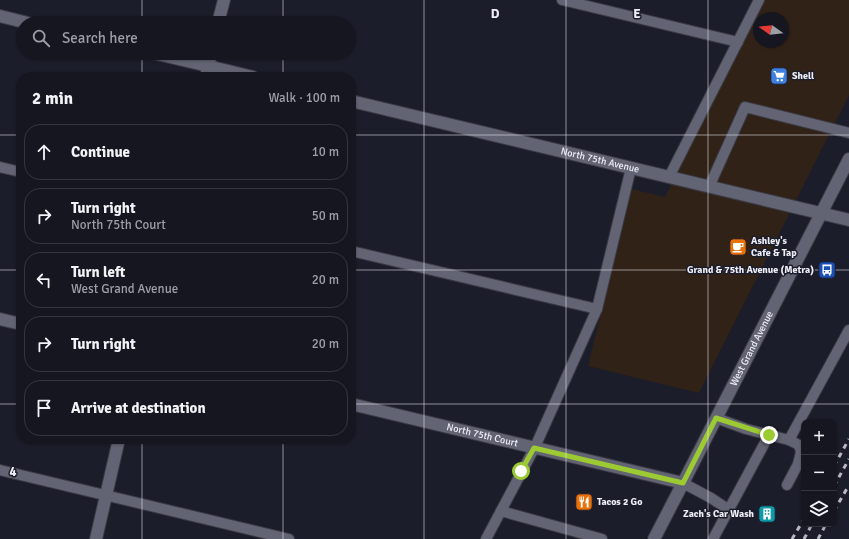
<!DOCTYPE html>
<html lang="en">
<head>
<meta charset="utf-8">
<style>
	:root { --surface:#151620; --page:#1e1f29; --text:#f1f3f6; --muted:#9d9fa5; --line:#34353e }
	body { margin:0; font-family:Signika,sans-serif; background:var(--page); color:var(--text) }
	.controls { position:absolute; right:12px; bottom:12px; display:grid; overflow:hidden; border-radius:8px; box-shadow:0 1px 3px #0004 }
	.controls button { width:36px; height:36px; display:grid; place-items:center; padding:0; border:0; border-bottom:1px solid var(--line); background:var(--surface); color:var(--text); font:20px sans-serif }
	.compass { position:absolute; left:753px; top:12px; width:36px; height:36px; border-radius:50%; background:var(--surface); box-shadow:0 1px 3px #0004; rotate:285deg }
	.stop { position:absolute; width:12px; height:12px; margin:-9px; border:3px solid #9cca32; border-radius:50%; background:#fff }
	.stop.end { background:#9cca32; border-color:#fff; box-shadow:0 1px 4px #0008 }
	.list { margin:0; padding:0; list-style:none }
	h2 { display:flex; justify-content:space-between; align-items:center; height:52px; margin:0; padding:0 16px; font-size:17px }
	h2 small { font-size:13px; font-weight:400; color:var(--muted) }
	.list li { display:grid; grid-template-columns:26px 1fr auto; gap:12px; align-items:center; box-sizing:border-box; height:56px; margin:0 8px 8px; padding:0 8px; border:1px solid var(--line); border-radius:16px }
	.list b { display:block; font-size:15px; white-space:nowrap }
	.list p { margin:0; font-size:13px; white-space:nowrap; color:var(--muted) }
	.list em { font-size:13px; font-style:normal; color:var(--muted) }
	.icon { flex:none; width:22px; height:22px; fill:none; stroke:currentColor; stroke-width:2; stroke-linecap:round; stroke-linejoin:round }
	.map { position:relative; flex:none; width:849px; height:539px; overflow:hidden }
	.search { position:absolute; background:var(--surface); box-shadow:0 1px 3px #0004; left:16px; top:16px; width:340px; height:44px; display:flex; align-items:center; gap:10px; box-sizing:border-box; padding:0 14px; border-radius:22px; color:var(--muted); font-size:15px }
	.panel { position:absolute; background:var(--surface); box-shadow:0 1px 3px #0004; left:16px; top:72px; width:340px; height:372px; border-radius:16px }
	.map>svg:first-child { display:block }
	.commercial { fill:#312217; fill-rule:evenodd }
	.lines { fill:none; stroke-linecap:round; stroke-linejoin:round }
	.lane-casing { stroke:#3a3a44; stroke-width:12 }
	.street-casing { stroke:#3a3a44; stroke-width:14 }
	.secondary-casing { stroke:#3a3a44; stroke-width:14 }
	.lane { stroke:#626473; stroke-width:10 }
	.street { stroke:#626473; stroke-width:12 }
	.secondary { stroke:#626473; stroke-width:12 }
	.rail { stroke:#b7b8c2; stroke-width:3; stroke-dasharray:5 5; stroke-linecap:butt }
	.route { stroke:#9cca32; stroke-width:5 }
	.grid { fill:none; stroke:#edeef7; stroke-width:1; stroke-opacity:0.55 }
	.labels { text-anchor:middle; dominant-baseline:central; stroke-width:3; stroke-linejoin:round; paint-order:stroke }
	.poi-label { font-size:10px; font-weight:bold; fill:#edeef7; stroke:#1c1d2a; text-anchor:start }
	.street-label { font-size:10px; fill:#edeef7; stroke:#1c1d2a }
	.grid-label { font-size:13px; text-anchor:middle; font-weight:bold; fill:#edeef7; stroke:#1c1d2a; stroke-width:3; stroke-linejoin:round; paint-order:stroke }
</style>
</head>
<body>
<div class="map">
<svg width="849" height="539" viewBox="0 0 849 539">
	<rect width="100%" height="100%" fill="#1c1d2a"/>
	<path class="commercial" d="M 764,0 L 849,0 L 849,95 L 699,393 L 588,366 L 632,189 L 665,197 ZM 759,18 L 783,18 L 783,42 L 759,42 Z"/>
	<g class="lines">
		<defs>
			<g id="lane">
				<path d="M 562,0 L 738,42"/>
				<path d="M 0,167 L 21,172"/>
				<path d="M 669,177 L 759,0"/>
				<path d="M 709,187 L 745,107 L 849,133"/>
				<path d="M 351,251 L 597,309"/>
				<path d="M 716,418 L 746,429 L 789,440 L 799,445 L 801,452 L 798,464 L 787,485"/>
				<path d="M 789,440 L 849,330"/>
				<path d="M 0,470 L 289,539"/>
				<path d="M 683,483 L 711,498 L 729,510"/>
				<path d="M 501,511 L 602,539"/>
				<path d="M 486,539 L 535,447 L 597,309 L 631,168"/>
				<path d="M 713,539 L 769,435"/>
			</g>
			<g id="street">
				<path d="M 0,16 L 28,23"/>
				<path d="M 218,23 L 224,0"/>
				<path d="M 153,53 L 208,66"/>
				<path d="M 206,77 L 211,53"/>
				<path d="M 0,319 L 21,324"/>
				<path id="s1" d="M 351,404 L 683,483"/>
				<path d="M 96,539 L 119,439"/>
			</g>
			<g id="secondary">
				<path d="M 208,66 L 253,77"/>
				<path id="s2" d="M 351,101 L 849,220"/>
				<path id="s3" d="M 654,539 L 683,483 L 849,159"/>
			</g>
		</defs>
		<use href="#lane" class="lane-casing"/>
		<use href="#street" class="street-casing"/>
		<use href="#secondary" class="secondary-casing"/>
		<use href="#lane" class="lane"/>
		<use href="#street" class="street"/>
		<use href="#secondary" class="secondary"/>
		<g class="rail">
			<path d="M 834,466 L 849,439"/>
			<path d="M 834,486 L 849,459"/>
			<path d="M 834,511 L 849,485"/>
			<path d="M 792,539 L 804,519"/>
			<path d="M 804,539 L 812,524"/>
			<path d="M 818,539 L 826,524"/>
		</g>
	</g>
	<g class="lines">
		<path class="route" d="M 521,471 L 534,448 L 683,483 L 716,418 L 769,435"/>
	</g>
	<path class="grid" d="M 142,0 L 142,23M 283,0 L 283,23M 424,0 L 424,539M 566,0 L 566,539M 708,0 L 708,539M 142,53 L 142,77M 283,53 L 283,77M 0,135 L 21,135M 351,135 L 849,135M 0,270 L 21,270M 351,270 L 849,270M 0,404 L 21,404M 351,404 L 849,404M 142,439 L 142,539M 283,439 L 283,539"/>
	<defs>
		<symbol id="supermarket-square" viewBox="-11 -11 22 22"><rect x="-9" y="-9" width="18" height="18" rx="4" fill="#3f7fe0" stroke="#1c1d2a"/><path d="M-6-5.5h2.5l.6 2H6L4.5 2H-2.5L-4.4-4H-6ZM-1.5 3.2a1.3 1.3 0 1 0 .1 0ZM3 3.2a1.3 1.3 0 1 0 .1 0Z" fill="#fff"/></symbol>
		<symbol id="cafe-square" viewBox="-11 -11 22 22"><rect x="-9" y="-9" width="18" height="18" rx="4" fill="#e8710a" stroke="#1c1d2a"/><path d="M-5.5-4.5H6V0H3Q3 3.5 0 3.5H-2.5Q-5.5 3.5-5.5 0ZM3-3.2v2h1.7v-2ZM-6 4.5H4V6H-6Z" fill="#fff"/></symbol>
		<symbol id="bus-square" viewBox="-11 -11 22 22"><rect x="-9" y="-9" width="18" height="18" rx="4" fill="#1a4fb4" stroke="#1c1d2a"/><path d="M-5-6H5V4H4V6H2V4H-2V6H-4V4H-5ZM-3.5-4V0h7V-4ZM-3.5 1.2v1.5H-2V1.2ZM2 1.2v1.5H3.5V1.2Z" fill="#fff"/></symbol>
		<symbol id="restaurant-square" viewBox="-11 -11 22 22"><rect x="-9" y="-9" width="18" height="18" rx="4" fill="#e8710a" stroke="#1c1d2a"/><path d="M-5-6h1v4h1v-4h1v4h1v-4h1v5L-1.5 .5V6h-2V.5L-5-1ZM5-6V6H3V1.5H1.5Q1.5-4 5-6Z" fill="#fff"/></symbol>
		<symbol id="building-square" viewBox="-11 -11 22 22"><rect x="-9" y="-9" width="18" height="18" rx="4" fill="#0f9aa8" stroke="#1c1d2a"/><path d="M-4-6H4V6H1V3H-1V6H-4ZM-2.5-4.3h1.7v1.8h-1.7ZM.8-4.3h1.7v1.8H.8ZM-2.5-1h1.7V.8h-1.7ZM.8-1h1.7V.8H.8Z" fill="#fff"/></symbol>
	</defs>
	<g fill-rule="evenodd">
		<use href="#supermarket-square" x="769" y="66" width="20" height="20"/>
		<use href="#cafe-square" x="728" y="237" width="20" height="20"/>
		<use href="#bus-square" x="817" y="260" width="20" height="20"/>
		<use href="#restaurant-square" x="574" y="492" width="20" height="20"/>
		<use href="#building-square" x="757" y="504" width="20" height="20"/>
	</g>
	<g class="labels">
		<g class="poi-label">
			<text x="792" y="76">Shell</text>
			<text x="751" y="241">Ashley's<tspan x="751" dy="12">Cafe &amp; Tap</tspan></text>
			<text x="814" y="270" text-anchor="end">Grand &amp; 75th Avenue (Metra)</text>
			<text x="597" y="502">Tacos 2 Go</text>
			<text x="754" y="514" text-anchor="end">Zach's Car Wash</text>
		</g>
		<g class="street-label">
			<text stroke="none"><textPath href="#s2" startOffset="256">North 75th Avenue</textPath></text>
			<text stroke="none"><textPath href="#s3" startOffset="214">West Grand Avenue</textPath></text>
			<text stroke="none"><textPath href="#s1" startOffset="135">North 75th Court</textPath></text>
		</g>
	</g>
	<g class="grid-label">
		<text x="495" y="18">D</text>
		<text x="637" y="18">E</text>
		<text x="13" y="476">4</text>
	</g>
</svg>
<div class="controls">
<button>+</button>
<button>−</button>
<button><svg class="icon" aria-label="layers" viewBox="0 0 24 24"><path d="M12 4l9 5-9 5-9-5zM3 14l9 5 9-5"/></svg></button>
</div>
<svg class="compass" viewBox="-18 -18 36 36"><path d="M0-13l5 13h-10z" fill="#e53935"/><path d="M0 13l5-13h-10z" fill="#9d9fa5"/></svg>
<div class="stop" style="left:521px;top:471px"></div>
<div class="stop end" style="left:769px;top:435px"></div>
<div class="search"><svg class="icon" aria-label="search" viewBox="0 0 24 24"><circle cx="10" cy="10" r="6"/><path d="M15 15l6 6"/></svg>Search here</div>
<section class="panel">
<h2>2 min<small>Walk · 100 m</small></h2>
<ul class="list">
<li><svg class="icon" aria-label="ahead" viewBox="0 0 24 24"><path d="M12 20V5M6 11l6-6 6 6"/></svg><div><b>Continue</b></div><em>10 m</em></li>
<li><svg class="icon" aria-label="right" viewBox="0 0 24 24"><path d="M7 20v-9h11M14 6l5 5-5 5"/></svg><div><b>Turn right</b><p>North 75th Court</p></div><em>50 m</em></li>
<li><svg class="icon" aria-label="left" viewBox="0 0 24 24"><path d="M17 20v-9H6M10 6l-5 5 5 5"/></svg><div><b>Turn left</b><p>West Grand Avenue</p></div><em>20 m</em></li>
<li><svg class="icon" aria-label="right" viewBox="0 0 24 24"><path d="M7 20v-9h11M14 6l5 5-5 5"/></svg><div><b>Turn right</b></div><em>20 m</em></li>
<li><svg class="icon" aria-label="arrive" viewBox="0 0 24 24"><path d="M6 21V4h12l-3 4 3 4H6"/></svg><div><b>Arrive at destination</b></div></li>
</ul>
</section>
</div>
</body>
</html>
